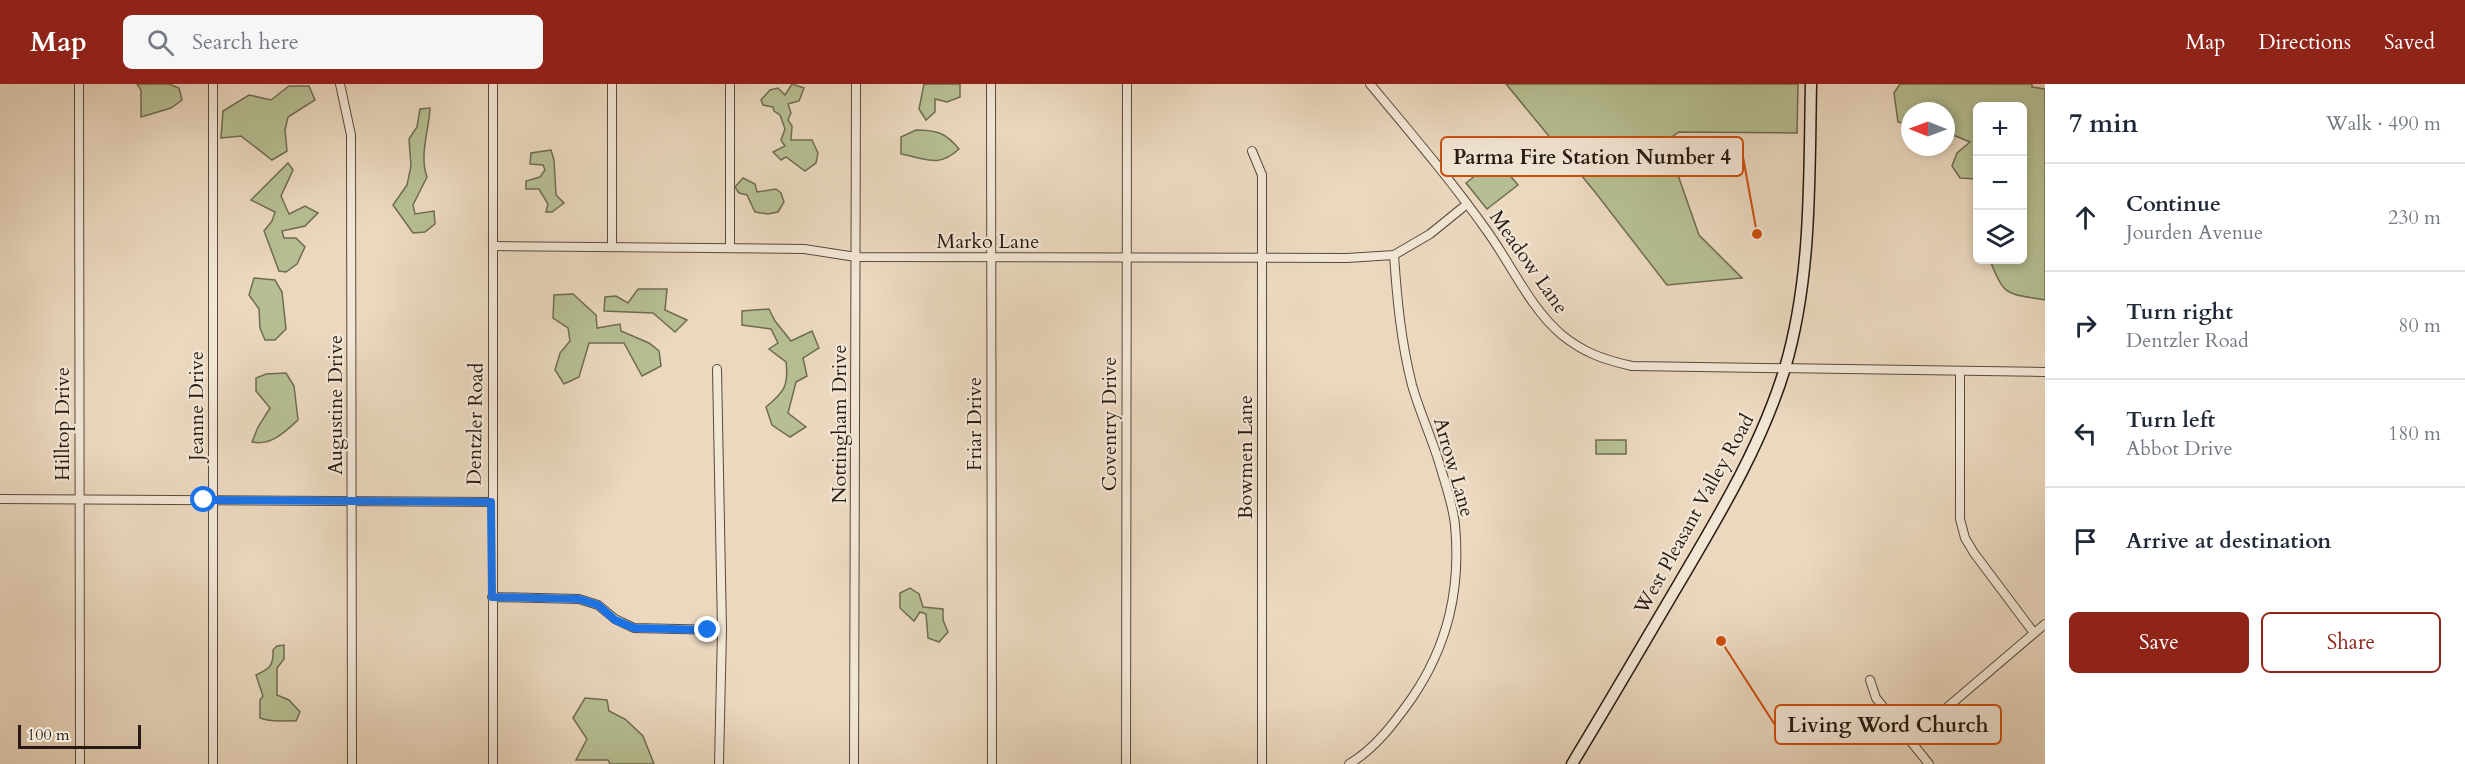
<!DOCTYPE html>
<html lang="en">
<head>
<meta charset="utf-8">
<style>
	:root { --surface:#fff; --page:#f6f6f7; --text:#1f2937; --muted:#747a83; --line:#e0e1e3; --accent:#8f2418 }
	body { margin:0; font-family:Cardo,serif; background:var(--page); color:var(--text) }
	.controls { position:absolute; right:18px; top:18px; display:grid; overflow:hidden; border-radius:9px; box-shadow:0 3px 9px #0003 }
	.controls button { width:54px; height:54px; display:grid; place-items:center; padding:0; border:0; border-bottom:2px solid var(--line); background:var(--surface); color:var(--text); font:30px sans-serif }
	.compass { position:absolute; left:1901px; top:18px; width:54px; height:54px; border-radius:50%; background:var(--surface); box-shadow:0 3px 9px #0003; rotate:271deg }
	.scale { position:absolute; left:18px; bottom:15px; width:123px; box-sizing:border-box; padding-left:6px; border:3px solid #281a12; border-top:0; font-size:16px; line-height:21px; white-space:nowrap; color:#281a12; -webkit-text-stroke:4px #f2e6d5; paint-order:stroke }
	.stop { position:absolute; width:18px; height:18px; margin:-14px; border:4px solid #1a73e8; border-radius:50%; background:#fff }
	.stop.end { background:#1a73e8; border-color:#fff; box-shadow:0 2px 6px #0008 }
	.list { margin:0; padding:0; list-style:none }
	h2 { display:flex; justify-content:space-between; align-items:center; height:78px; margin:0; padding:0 24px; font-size:26px }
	h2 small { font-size:20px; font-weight:400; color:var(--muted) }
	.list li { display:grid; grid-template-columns:39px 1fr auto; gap:18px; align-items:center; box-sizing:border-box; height:108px; padding:0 24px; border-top:2px solid var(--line) }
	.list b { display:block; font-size:22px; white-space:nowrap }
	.list p { margin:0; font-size:20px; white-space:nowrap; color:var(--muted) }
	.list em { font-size:20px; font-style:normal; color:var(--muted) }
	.actions { display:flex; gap:12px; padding:18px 24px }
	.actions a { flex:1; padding:14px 0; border:2px solid var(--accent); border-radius:9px; text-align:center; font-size:21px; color:var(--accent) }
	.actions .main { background:var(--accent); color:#fff }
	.icon { flex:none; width:33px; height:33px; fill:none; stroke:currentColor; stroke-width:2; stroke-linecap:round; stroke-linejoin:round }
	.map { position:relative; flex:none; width:2045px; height:680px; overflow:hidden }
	header { display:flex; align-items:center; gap:36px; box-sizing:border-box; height:84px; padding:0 30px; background:var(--accent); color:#fff }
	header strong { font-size:28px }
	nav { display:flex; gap:33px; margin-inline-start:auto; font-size:21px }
	.search { width:420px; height:54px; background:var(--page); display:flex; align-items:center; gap:15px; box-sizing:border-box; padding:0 21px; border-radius:9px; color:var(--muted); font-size:22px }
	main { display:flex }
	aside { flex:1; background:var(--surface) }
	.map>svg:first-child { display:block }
	.green { fill:#b6bf93; stroke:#6f6c52; stroke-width:1.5 }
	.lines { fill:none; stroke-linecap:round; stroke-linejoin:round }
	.minor-casing { stroke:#594a3d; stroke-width:10 }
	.secondary-casing { stroke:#281a12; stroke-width:13 }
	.minor { stroke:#f2e6d5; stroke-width:8 }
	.secondary { stroke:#f2e6d5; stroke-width:10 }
	.route { stroke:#1a73e8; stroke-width:8 }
	.labels { text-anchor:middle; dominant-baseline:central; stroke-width:4.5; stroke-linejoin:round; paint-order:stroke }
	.street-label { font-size:20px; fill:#281a12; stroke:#f2e6d5 }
	.leader { fill:none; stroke:#cb500d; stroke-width:2 }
	.callout-dot { fill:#cb500d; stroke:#f2e6d5; stroke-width:2 }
	.callout { fill:#f2e6d5; stroke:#cb500d; stroke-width:2 }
	.callout-label { font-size:21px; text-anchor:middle; font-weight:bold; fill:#281a12 }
</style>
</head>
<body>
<header>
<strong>Map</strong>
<div class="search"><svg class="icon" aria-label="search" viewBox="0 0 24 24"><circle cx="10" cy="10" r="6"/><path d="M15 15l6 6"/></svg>Search here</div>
<nav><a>Map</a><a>Directions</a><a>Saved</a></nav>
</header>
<main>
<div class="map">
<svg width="2045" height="680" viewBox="0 0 2045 680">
	<rect width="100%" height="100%" fill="#ebd8bf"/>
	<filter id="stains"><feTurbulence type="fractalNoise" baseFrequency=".00333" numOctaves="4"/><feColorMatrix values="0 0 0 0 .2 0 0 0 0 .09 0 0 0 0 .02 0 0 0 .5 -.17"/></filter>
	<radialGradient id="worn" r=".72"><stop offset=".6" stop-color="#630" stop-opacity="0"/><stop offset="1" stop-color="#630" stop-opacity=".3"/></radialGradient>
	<g class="green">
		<path d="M 137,0 L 169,0 L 179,4 L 182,16 L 171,24 L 141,33 L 141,6 Z"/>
		<path d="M 792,0 L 804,4 L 799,17 L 788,20 L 791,29 L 788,36 L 792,42 L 791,56 L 812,56 L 818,69 L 816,79 L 805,87 L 786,73 L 781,76 L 773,68 L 785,62 L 781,56 L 785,45 L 780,31 L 774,27 L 773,23 L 763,21 L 761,16 L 770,6 L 778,4 L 785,11 Z"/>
		<path d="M 924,0 L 960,0 L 960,13 L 947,18 L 935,15 L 935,28 L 926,36 L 919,25 Z"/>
		<path d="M 1506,0 L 1798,0 L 1797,49 L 1679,48 L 1666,57 L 1699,151 L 1742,194 L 1667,201 L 1595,108 Z"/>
		<path d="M 1900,0 L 2032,0 L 2032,3 L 2045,5 L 2045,216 C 2007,209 2004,214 1990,176 L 2022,176 L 2022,22 L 1978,22 L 1977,95 L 1960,94 L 1952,82 L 1957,69 L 1970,58 L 1946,48 L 1946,27 L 1910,27 L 1910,41 L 1898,38 L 1894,9 Z"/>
		<path d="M 289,2 L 309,2 L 315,16 L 288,33 L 285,46 L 287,67 L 272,76 L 241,52 L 221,54 L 223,27 L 249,11 L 271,16 Z"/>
		<path d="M 430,24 C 429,47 419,71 427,93 L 413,121 L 415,130 L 434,127 L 435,140 L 425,148 L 413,149 L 393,121 L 407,101 L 411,82 L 409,55 L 417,43 L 420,25 Z"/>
		<path d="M 916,46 C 937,46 946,49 959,65 C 939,84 926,75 901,70 L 901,53 Z"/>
		<path d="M 551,66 L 554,76 L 556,111 L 564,119 L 552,128 L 546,128 L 548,120 L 539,105 L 526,105 L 526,97 L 540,93 L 545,86 L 543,81 L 530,80 L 531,69 Z"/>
		<path d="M 1496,75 L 1518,101 L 1487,125 L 1466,99 Z"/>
		<path d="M 288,79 L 293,86 L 281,112 L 289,130 L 305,122 L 318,129 L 305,142 L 282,147 L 284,154 L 296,154 L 305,163 L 297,180 L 286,188 L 279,187 L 264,147 L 272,137 L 275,128 L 251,116 Z"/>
		<path d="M 743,94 L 755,100 L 757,108 L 776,105 L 781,109 L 784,118 L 778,128 L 768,130 L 755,128 L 747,111 L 739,109 L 735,103 Z"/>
		<path d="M 254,194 L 275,196 L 282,208 L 286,245 L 275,256 L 265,256 L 260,244 L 259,225 L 249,211 Z"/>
		<path d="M 638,205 L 667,205 L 665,226 L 687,236 L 675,248 L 653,229 L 604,227 L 605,213 L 616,212 L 628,219 Z"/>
		<path d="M 573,210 L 596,231 L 597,244 L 620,240 L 621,247 L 649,259 L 659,267 L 661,282 L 642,292 L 624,259 L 589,259 L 579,293 L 564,300 L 555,286 L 560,269 L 570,257 L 568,244 L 553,234 L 554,211 Z"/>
		<path d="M 769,225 L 775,237 L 791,257 L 812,247 L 819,264 L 803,274 L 807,292 L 796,298 L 788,329 L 806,343 L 790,353 L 772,341 L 766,323 C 784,308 789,302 786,278 L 769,265 L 778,259 L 771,245 L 742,241 L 742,227 Z"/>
		<path d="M 286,289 L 294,302 L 298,336 C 285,348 271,362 252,358 L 258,343 L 270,324 L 256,307 L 256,294 L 266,290 Z"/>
		<rect x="1596" y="356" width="30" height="14"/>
		<path d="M 910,504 L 919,510 L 923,523 L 943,525 L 943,536 L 948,548 L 939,558 L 928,554 L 926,530 L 920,528 L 914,537 L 900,524 L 900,509 Z"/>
		<path d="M 284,561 L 284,575 L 277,584 L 277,611 L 289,616 L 300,628 L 296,637 C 283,636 273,639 260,634 L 260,616 L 263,612 L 256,591 C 269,585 274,582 273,566 L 277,562 Z"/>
		<path d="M 585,614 L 607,616 L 609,627 L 625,635 L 643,652 L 654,680 L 610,680 L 608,676 L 576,676 L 587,655 L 573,634 Z"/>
	</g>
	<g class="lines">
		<defs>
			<g id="minor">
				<path d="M 79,0 L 80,680"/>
				<path d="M 340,0 L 351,51 L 352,680"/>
				<path d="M 493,0 L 493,680"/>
				<path d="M 730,0 L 730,163"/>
				<path d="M 991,0 L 992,680"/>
				<path d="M 1370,0 C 1410,48 1451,96 1487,147 C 1511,180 1530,224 1562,251 C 1584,269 1605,276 1632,282 L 2045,288"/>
				<path d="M 1252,67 L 1262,91 L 1262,680"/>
				<path d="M 494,162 L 804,165 L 856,173 L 1347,174 L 1394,171 L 1430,150 L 1467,120"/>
				<path d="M 612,163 L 612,0"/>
				<path d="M 717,285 L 722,546 L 719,680"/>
				<path d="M 1960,287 L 1960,435 L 1965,454 L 1974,469 L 2034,549"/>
				<path d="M 0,415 L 491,418"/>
				<path d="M 492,513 L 579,515 L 598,521 L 615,535 L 634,544 L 722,546"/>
				<path d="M 1870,596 L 1876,614 L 1929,680"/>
				<path d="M 1910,655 L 2045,540"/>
				<path d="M 213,680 L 213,0"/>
				<path d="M 854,680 L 856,0"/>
				<path d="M 1126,680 L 1127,0"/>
				<path d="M 1349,680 C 1375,665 1395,638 1412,614 C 1448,561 1461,505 1455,441 C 1453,420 1444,396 1438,375 C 1430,350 1419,326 1412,301 C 1401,258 1397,215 1394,171"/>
			</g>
			<path id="secondary" d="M 1572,680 C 1609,619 1645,557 1681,496 C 1721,428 1762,360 1785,284 C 1812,192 1809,95 1811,0"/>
		</defs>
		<use href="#minor" class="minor-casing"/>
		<use href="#secondary" class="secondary-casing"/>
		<use href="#minor" class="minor"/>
		<use href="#secondary" class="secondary"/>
	</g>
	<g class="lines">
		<path class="route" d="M 204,416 L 491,418 L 492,513 L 579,515 L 598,521 L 615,536 L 634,544 L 708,546"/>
	</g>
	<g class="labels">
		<g class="street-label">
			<text x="988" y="157">Marko Lane</text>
			<text transform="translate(1529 178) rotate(55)">Meadow Lane</text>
			<text transform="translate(335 321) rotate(-90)">Augustine Drive</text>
			<text transform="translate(196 322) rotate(-90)">Jeanne Drive</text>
			<text transform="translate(62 340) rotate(-90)">Hilltop Drive</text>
			<text transform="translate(475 340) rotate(-89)">Dentzler Road</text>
			<text transform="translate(839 340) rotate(-90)">Nottingham Drive</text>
			<text transform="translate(974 340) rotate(-90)">Friar Drive</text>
			<text transform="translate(1109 340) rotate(-90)">Coventry Drive</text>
			<text transform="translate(1245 373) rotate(-90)">Bowmen Lane</text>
			<text transform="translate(1454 383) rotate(74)">Arrow Lane</text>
			<text transform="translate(1694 430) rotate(-61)">West Pleasant Valley Road</text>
		</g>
	</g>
	<path class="leader" d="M1757 150L1743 73M1721 557L1775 641"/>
	<g class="callout-dot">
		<circle cx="1757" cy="150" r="6"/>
		<circle cx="1721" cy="557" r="6"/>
	</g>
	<g class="callout">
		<rect x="1441" y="53" width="302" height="39" rx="6"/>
		<rect x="1775" y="621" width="226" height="39" rx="6"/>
	</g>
	<g class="callout-label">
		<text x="1592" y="80">Parma Fire Station Number 4</text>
		<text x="1888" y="648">Living Word Church</text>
	</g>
	<rect width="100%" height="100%" filter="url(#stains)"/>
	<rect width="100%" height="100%" fill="url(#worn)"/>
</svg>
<div class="controls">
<button>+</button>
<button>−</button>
<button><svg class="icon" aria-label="layers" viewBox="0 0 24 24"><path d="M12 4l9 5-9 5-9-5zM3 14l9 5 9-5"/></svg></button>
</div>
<svg class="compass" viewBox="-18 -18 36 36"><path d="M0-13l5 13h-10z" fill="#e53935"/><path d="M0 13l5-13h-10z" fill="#747a83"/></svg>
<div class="scale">100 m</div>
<div class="stop" style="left:204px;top:416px"></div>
<div class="stop end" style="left:708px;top:546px"></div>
</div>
<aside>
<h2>7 min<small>Walk · 490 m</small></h2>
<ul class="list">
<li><svg class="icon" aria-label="ahead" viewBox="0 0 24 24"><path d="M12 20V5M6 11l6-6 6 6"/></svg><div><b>Continue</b><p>Jourden Avenue</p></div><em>230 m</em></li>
<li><svg class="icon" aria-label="right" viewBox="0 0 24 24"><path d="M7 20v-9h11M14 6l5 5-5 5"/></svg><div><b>Turn right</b><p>Dentzler Road</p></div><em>80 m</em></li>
<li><svg class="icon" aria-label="left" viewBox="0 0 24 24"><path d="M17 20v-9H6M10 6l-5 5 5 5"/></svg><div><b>Turn left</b><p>Abbot Drive</p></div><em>180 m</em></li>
<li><svg class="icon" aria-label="arrive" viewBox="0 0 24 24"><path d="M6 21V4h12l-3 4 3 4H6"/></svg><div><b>Arrive at destination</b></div></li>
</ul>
<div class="actions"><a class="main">Save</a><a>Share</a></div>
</aside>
</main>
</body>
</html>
